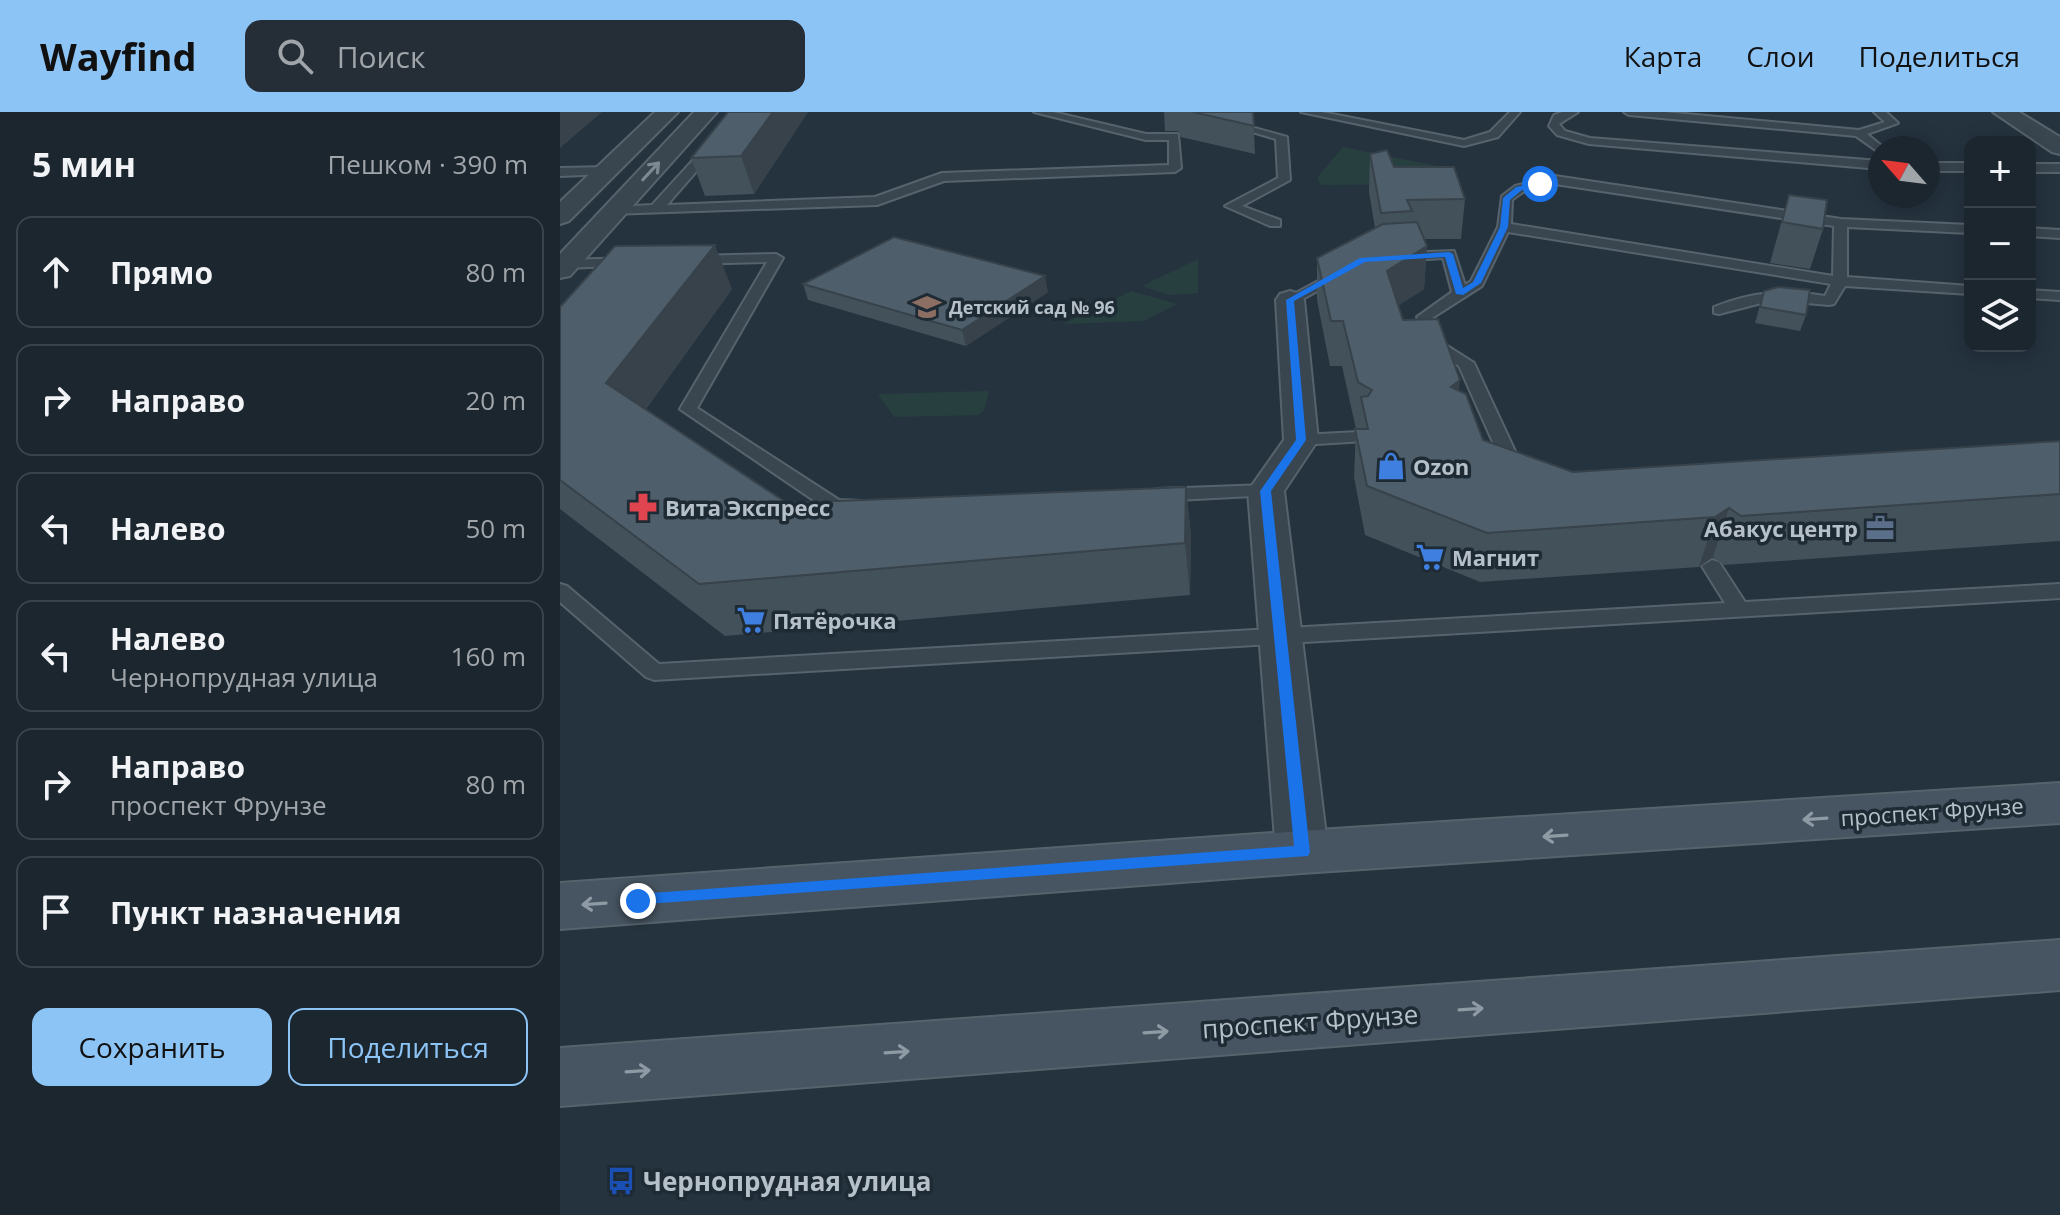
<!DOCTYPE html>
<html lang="ru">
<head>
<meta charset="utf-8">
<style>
	:root { --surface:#1c262f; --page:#252e37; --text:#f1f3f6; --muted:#a0a5aa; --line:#3a434b; --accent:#8dc4f6 }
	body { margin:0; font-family:"Open Sans",sans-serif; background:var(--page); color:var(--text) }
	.controls { position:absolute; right:24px; top:24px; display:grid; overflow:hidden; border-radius:16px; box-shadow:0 4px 20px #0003 }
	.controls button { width:72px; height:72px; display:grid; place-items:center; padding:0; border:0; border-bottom:2px solid var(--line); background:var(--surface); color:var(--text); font:40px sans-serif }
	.compass { position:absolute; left:1308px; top:24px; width:72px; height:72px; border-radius:50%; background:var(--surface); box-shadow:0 4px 20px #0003; rotate:298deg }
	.stop { position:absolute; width:24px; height:24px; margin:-18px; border:6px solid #1a73e8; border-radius:50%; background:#fff }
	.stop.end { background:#1a73e8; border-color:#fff; box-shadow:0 2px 8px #0008 }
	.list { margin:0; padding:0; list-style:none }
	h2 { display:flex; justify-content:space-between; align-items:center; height:104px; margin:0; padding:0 32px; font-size:34px }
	h2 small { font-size:26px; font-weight:400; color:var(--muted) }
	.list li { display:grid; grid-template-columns:52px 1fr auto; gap:24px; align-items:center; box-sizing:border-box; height:112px; margin:0 16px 16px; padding:0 16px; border:2px solid var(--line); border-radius:16px }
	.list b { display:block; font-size:30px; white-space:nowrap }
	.list p { margin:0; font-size:26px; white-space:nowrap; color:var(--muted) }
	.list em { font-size:26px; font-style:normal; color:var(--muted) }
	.actions { display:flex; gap:16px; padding:24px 32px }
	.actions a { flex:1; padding:18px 0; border:2px solid var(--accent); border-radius:16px; text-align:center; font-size:28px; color:var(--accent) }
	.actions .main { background:var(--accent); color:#111 }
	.icon { flex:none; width:44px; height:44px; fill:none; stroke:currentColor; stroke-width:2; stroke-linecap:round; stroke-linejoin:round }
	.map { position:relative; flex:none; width:1500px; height:1103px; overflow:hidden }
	header { display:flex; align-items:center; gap:48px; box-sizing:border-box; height:112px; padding:0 40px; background:var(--accent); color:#111 }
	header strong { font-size:38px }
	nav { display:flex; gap:44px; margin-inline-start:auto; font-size:28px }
	.search { width:560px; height:72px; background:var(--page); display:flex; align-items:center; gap:20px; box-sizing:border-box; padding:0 28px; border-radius:16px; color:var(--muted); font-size:30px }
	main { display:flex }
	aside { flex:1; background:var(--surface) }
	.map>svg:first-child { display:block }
	.green { fill:#27403f }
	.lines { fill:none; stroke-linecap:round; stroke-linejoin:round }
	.service-casing { stroke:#57636c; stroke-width:4 }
	.minor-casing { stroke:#57636c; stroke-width:4 }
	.secondary-casing { stroke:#57636c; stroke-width:4 }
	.service { fill:#39454f; fill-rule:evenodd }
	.minor { fill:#39454f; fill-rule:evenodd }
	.secondary { fill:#475562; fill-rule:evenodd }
	.wall { fill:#43515b }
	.shaded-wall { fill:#37424a }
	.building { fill:#4e5e6a; stroke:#37424a; stroke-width:2 }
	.oneway { stroke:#7d8992 }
	.oneway2 { stroke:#8e9ba5 }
	.route { fill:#1a73e8 }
	.labels { text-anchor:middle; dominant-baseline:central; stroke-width:7; stroke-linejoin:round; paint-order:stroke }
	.far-poi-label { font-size:18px; font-weight:bold; fill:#b5c0c9; stroke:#1e2a34; text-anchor:start }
	.poi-label { font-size:22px; font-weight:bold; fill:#b5c0c9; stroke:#1e2a34; text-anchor:start }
	.street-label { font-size:22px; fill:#b5c0c9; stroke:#1e2a34 }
	.near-street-label { font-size:26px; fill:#b5c0c9; stroke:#1e2a34 }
	.near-poi-label { font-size:26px; font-weight:bold; fill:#b5c0c9; stroke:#1e2a34; text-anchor:start }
</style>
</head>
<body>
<header>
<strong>Wayfind</strong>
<div class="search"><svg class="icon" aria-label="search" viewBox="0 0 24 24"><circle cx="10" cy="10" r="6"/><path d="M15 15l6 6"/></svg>Поиск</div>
<nav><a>Карта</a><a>Слои</a><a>Поделиться</a></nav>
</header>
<main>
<aside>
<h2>5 мин<small>Пешком · 390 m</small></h2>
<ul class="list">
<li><svg class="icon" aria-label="ahead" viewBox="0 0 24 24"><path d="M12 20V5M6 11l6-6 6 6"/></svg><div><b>Прямо</b></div><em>80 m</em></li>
<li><svg class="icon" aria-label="right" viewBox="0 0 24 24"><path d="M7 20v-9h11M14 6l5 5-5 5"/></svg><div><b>Направо</b></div><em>20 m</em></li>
<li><svg class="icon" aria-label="left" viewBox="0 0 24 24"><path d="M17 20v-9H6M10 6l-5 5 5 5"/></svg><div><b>Налево</b></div><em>50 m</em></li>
<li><svg class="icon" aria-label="left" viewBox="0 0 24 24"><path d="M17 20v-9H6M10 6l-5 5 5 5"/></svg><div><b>Налево</b><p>Чернопрудная улица</p></div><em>160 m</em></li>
<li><svg class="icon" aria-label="right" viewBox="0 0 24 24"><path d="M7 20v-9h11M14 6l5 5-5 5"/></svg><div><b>Направо</b><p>проспект Фрунзе</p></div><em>80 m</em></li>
<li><svg class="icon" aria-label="arrive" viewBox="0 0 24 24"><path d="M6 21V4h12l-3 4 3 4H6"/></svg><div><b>Пункт назначения</b></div></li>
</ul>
<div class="actions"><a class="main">Сохранить</a><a>Поделиться</a></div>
</aside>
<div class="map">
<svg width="1500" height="1103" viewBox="0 0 1500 1103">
	<rect width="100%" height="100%" fill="#25333f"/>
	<g class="green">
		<path d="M 783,35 L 882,55 L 888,72 L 761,73 L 757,66 Z"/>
		<path d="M 638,147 L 638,181 L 609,183 L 582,174 Z"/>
		<path d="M 571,179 L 617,192 L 583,209 L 503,212 Z"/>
		<path d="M 429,279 L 424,298 L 418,303 L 334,305 L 318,282 Z"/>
	</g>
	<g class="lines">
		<defs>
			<g id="service">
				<path d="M 177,0 L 188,0 L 107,93 L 315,85 L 382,61 L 609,53 L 609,28 L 586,28 L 474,0 L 493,0 L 586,22 L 618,22 L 621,56 L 615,60 L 384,69 L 317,93 L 50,102 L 50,96 L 54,95 L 92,93 Z"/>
				<path d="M 741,0 L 762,0 L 904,28 L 930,20 L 950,0 L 960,0 L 938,25 L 904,34 Z"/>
				<path d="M 1002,0 L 1018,0 L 999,12 L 1005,19 L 1030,26 L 1320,49 L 1320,57 L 1029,32 L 997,23 L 989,14 L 994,3 Z"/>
				<path d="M 1064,0 L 1104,0 L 1299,18 L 1325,10 L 1314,0 L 1326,0 L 1338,11 L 1307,22 L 1324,36 L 1320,36 L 1320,41 L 1296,24 L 1069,3 Z"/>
				<path d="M 662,7 L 727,25 L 730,68 L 682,94 L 720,108 L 720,114 L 710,114 L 665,94 L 718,66 L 716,27 L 662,11 Z"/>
				<rect x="1368" y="51" width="42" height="8"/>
				<rect x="1470" y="52" width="30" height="8"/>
				<path d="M 51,55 L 53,58 L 47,62 L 0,64 L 0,56 Z"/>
				<path d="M 995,64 L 1281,107 L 1410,113 L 1410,121 L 1287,115 L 1287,165 L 1410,174 L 1410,182 L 1285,174 L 1274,192 L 1269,193 L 1213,188 L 1159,202 L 1154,201 L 1154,195 C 1192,180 1224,177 1265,184 L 1271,172 L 948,120 L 922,174 L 872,206 L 881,230 L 914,251 L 961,352 L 971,360 L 968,364 L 956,364 L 944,355 L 899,254 L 869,235 L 857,205 L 892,180 L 883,146 L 839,149 L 832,145 L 839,141 L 894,139 L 905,173 L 911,169 L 938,115 L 942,84 L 955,74 ZM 995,72 L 1274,114 L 1273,164 L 951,112 L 952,88 L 963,80 Z"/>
				<path d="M 1470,116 L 1500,118 L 1500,126 L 1470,124 Z"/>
				<path d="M 216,142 L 223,146 L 137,296 L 279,388 L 302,389 L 304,393 L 302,397 L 268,398 L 120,297 L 207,150 L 133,152 L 126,148 L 133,144 Z"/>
				<path d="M 71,146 L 76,147 L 76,153 L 6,156 L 0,153 L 6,148 Z"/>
				<path d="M 784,155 L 791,159 L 789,162 L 735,191 L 725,191 L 723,188 Z"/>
				<path d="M 1470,178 L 1500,180 L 1500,188 L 1470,186 Z"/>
				<path d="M 798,320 L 807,325 L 804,329 L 741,333 L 732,328 L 741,323 Z"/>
				<path d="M 706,373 L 715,379 L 713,383 L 597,389 L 588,383 L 597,377 Z"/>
				<path d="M 1152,448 L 1159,450 L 1185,490 L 1500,472 L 1500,486 L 94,568 L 86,565 L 0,490 L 0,472 L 7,474 L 99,552 L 1165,491 L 1142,454 Z"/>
			</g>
			<g id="minor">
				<path d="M 95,0 L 118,0 L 9,109 L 0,112 L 0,90 Z"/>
				<path d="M 134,0 L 157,0 L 10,164 L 0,166 L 0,142 Z"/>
				<path d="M 1433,0 L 1459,0 L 1500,25 L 1500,42 L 1492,40 Z"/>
				<path d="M 730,179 L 740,182 L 744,188 L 758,328 L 724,379 L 768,740 L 760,755 L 742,761 L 724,755 L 716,740 L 688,379 L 724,328 L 716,188 L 720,182 Z"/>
			</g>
			<g id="secondary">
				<path d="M 1500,671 L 1500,711 L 742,761 L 0,817 L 0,771 L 742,719 Z"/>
				<path d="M 1500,828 L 1500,878 L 0,994 L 0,936 Z"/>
			</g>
		</defs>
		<use href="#service" class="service-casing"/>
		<use href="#minor" class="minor-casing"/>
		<use href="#secondary" class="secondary-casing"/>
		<use href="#service" class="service"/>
		<use href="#minor" class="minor"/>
		<use href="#secondary" class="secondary"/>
	</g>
	<g class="wall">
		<path d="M 168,0 L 248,0 L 194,82 L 145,84 L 131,46 Z"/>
		<path d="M 604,0 L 693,0 L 695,42 L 621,25 L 618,19 L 605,19 Z"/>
		<path d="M 810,42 L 834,55 L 905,87 L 901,127 L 864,127 L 867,134 L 864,177 L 839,193 L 843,208 L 899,279 L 923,328 L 1013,360 L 1500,329 L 1500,429 L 1164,453 L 1153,445 L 1139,455 L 920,470 L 805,423 L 794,365 L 796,317 L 782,254 L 770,254 L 757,188 L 757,146 L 815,116 L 809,80 Z"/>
		<path d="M 1229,83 L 1263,117 L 1250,157 L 1210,151 Z"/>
		<path d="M 243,172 L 488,180 L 406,234 L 248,188 Z"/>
		<path d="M 172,177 L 86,297 L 227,391 L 626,375 L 631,425 L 630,483 L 165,524 L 0,397 L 0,195 Z"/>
		<path d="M 1204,179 L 1246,203 L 1240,219 L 1195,211 Z"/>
	</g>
	<g class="shaded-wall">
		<path d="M 0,0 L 42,0 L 0,36 Z"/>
		<path d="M 213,0 L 248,0 L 194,82 L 181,44 Z"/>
		<path d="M 155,133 L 172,177 L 70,319 L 46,271 Z"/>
		<path d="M 867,134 L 864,177 L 825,202 L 827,159 Z"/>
		<path d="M 485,164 L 488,180 L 406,234 L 402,218 Z"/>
		<path d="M 900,268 L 895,314 L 891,275 Z"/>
		<path d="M 626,375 L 631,425 L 630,483 L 625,431 Z"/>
		<path d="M 1169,396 L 1153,445 L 1139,455 L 1155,405 Z"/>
	</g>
	<g class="building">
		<path d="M 168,0 L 213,0 L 181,44 L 131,46 Z"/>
		<path d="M 633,0 L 693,0 L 694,14 Z"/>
		<path d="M 827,38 L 834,55 L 894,55 L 905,87 L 847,88 L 852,99 L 821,101 L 810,42 Z"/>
		<path d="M 1229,83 L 1267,88 L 1263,117 L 1222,110 Z"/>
		<path d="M 857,110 L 867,134 L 827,159 L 843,208 L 878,207 L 900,268 L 891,275 L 906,282 L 923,328 L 1013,360 L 1500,329 L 1500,382 L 1181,404 L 1169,396 L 1155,405 L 927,421 L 807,374 L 795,317 L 808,317 L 801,285 L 808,284 L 812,278 L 798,270 L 783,209 L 771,209 L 757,146 L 823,112 Z"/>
		<path d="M 334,125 L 485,164 L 402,218 L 243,172 Z"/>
		<path d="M 155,133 L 46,271 L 227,391 L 626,375 L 625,431 L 139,472 L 0,368 L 0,195 L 55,134 Z"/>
		<path d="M 1218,175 L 1250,178 L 1246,203 L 1200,195 L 1204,179 Z"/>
	</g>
	<defs><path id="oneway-shaft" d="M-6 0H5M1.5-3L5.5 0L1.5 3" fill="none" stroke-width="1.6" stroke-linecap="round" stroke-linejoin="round" transform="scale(2)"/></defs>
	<use class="oneway" href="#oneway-shaft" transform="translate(91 59) rotate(-47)"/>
	<g class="oneway2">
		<use href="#oneway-shaft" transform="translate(1255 707) rotate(176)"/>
		<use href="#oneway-shaft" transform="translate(995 724) rotate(176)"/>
		<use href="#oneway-shaft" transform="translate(34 792) rotate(176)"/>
		<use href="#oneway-shaft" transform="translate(911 897) rotate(-4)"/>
		<use href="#oneway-shaft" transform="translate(596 920) rotate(-4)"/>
		<use href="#oneway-shaft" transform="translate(337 940) rotate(-4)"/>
		<use href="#oneway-shaft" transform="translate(78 959) rotate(-4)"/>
	</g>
	<path class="route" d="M 980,70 L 983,73 L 962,78 L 950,88 L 948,115 L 921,171 L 903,183 L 896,182 L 885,145 L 805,150 L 734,189 L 746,328 L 711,379 L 750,740 L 748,744 L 72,793 L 70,789 L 78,782 L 734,734 L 700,379 L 736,328 L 726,188 L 800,146 L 889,140 L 893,142 L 903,176 L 913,170 L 940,115 L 943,86 L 956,75 Z"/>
	<defs>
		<symbol id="school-bare" viewBox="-9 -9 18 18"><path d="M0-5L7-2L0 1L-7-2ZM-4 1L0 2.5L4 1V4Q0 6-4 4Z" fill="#8d6e63" stroke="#1e2a34" stroke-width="2.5" paint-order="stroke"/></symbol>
		<symbol id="shop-bare" viewBox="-9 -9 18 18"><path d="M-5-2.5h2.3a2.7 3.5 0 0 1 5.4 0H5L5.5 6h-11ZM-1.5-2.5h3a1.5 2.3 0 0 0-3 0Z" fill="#3f7fe0" stroke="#1e2a34" stroke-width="2.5" paint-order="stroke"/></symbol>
		<symbol id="pharmacy-bare" viewBox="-9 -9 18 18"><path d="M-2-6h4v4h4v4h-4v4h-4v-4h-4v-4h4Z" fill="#e0444e" stroke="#1e2a34" stroke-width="2.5" paint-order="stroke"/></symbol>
		<symbol id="office-bare" viewBox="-9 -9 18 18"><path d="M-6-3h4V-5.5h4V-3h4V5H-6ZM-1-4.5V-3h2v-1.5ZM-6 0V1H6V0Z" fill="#5c6f8a" stroke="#1e2a34" stroke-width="2.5" paint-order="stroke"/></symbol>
		<symbol id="supermarket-bare" viewBox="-9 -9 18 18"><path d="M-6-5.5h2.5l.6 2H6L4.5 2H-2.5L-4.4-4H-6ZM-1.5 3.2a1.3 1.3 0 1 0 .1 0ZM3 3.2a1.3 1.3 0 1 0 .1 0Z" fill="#3f7fe0" stroke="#1e2a34" stroke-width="2.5" paint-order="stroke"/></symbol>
		<symbol id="bus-bare" viewBox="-9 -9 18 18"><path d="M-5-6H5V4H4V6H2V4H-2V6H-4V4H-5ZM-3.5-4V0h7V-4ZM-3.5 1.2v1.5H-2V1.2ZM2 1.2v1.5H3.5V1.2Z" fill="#1a4fb4" stroke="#1e2a34" stroke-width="2.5" paint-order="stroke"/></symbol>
	</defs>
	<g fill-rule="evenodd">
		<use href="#school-bare" x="347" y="175" width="40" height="40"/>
		<use href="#shop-bare" x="811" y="334" width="40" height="40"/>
		<use href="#pharmacy-bare" x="63" y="375" width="40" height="40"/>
		<use href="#office-bare" x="1300" y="396" width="40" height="40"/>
		<use href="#supermarket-bare" x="850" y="425" width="40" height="40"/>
		<use href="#supermarket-bare" x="171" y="488" width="40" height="40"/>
		<use href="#bus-bare" x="41" y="1049" width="40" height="40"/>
	</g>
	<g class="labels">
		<g class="far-poi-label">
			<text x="389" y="195">Детский сад № 96</text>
		</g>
		<g class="poi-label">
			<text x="853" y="354">Ozon</text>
			<text x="105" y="395">Вита Экспресс</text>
			<text x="1298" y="416" text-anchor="end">Абакус центр</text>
			<text x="892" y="445">Магнит</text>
			<text x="213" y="508">Пятёрочка</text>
		</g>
		<g class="street-label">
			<text transform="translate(1372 699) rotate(-4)">проспект Фрунзе</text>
		</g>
		<g class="near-street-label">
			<text transform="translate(750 909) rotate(-4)">проспект Фрунзе</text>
		</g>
		<g class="near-poi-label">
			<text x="83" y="1069">Чернопрудная улица</text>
		</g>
	</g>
</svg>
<div class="controls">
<button>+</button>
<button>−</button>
<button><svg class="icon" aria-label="layers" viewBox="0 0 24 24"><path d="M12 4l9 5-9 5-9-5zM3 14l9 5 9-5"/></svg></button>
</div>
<svg class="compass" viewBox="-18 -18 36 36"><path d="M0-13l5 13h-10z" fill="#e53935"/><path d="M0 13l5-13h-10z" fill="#a0a5aa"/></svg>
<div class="stop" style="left:980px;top:72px"></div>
<div class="stop end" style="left:78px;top:789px"></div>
</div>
</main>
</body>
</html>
